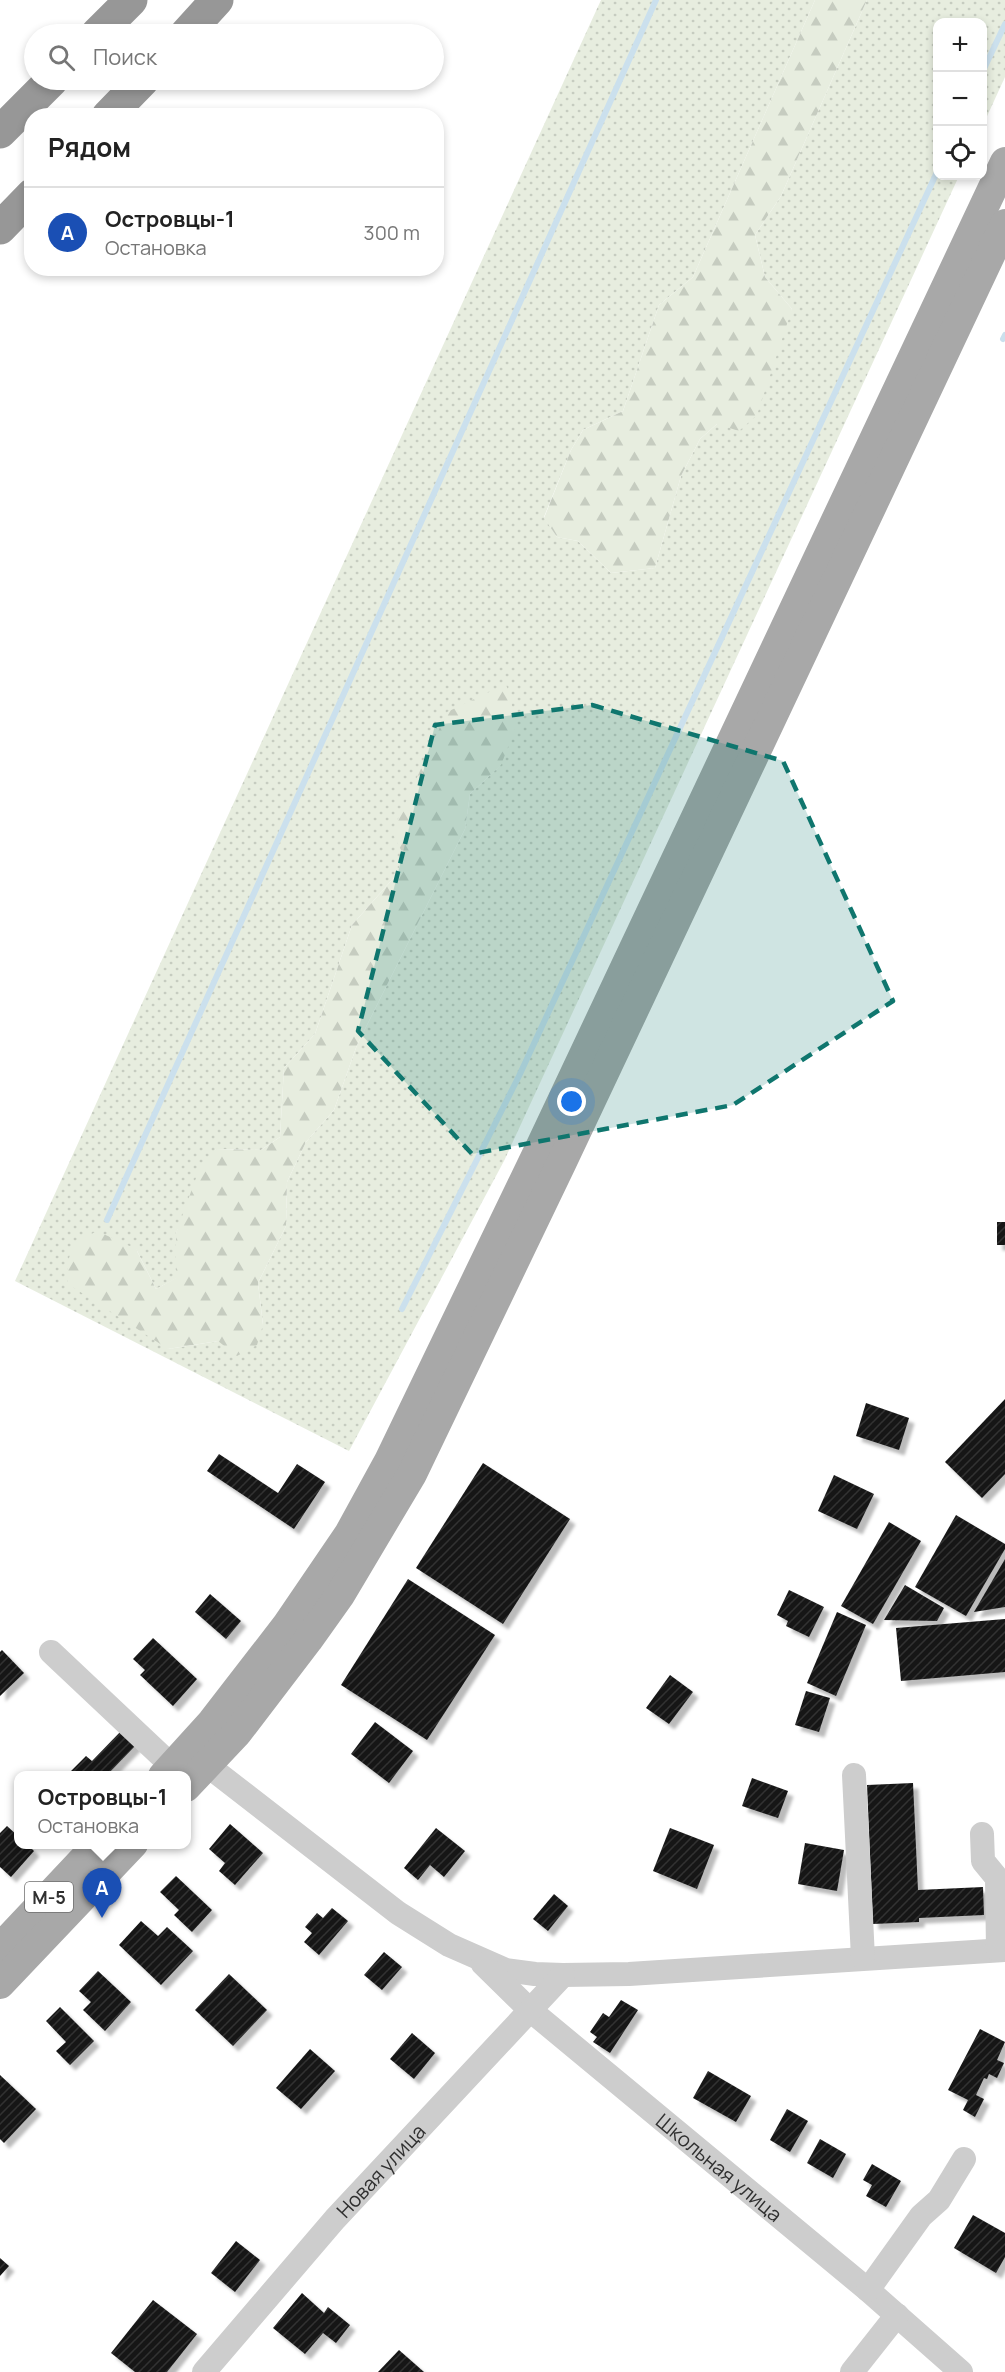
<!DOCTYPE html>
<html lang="ru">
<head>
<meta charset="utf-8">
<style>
	:root { --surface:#fff; --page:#f6f6f6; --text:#222; --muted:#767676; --line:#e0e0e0; --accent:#e63443 }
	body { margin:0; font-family:Manrope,sans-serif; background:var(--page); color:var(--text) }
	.controls { position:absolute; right:18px; top:18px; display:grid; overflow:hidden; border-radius:12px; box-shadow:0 3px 9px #0003 }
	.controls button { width:54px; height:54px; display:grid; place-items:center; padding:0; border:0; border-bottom:2px solid var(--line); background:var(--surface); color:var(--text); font:30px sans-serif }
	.you { position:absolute; left:572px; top:1102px; width:21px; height:21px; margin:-15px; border:4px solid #fff; border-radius:50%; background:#1a73e8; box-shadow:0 0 0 9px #1a73e833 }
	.badge { display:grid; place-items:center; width:39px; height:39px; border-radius:50%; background:var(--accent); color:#fff; font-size:20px; font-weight:700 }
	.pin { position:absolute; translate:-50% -50px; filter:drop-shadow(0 2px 3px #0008) }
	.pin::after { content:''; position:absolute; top:32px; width:21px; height:18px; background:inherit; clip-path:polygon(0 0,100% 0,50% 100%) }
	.popup { position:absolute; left:14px; top:1771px; width:177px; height:78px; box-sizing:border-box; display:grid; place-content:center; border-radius:12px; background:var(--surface); filter:drop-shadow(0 2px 4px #0005); font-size:20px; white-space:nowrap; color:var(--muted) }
	.popup b { font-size:22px; color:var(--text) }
	.popup::after { content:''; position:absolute; left:50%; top:100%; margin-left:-12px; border:12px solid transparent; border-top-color:var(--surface) }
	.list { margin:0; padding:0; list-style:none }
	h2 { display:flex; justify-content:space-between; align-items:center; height:78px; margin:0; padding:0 24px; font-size:26px }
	h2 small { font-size:20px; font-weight:400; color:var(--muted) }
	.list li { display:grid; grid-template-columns:39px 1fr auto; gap:18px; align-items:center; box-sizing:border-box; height:90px; padding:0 24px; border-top:2px solid var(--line) }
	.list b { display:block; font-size:22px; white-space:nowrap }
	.list p { margin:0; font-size:20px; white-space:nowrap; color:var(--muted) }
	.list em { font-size:20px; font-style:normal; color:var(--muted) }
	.icon { flex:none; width:33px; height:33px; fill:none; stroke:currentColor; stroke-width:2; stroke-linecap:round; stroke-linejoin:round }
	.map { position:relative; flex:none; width:1005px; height:2372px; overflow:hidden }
	.search { position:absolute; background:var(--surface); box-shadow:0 3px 9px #0003; left:24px; top:24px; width:420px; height:66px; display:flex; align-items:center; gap:15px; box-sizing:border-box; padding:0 21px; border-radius:33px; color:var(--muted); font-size:22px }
	.panel { position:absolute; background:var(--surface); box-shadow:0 3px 9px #0003; left:24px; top:108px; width:420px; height:168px; border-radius:24px }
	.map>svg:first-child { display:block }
	.grass { fill:url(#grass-dots); fill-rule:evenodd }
	.forest { fill:url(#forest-firs) }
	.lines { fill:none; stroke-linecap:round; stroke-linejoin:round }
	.stream { stroke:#cbe0ed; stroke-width:6 }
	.building { fill:url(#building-hatch); filter:url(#shadow) }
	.minor { stroke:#cdcdcd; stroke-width:24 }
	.major { stroke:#a8a8a8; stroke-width:30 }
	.highway { stroke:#979797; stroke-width:33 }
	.marked { fill:#0f766e; fill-opacity:0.2; stroke:#0f766e; stroke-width:4.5; stroke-dasharray:12 8; stroke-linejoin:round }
	.labels { text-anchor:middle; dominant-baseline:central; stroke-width:6; stroke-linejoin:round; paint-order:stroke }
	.shield { fill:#fff; stroke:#6e6e6e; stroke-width:1.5 }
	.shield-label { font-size:18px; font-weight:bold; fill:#303030 }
	.street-label { font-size:20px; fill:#303030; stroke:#fff }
</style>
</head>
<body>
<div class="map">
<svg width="1005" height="2372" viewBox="0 0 1005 2372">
	<defs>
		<pattern id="grass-dots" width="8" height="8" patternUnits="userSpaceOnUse" patternTransform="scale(1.5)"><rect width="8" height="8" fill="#e7eddf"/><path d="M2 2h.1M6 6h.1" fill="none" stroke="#c6ccc0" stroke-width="1.8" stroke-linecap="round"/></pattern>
		<pattern id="forest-firs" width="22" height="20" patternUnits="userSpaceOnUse" patternTransform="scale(1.5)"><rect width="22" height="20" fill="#e7eddf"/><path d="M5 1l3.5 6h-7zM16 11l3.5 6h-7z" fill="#c6ccc0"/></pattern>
		<pattern id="building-hatch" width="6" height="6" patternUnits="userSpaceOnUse" patternTransform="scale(1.5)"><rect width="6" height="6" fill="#171717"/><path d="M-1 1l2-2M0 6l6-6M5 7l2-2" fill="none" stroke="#303030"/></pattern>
		<filter id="shadow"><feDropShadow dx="5.5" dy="5.5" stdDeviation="1.5" flood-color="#0004"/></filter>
	</defs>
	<rect width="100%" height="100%" fill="#fff"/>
	<path class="grass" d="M 601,0 L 815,0 L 693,277 L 659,305 L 623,411 L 583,430 L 571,450 L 544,517 L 557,537 L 578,541 L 611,573 L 655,568 L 681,476 L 700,439 L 717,424 L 792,309 L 765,277 L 755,235 L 781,196 L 867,0 L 1005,0 L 1005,77 L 983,125 L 982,22 L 938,22 L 938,176 L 959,176 L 504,1161 L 349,1451 L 15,1281 ZM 501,765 L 470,794 L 465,829 L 357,1045 L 334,1110 L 306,1142 L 287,1182 L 286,1226 L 258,1283 L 263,1325 L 218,1341 L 168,1349 L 136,1249 L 156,1289 L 177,1278 L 176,1233 L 216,1149 L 261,1150 L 280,1137 L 284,1068 L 315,1034 L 352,925 L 398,873 L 402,852 Z"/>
	<g class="forest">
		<path d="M 815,0 L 867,0 L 781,196 L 755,235 L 765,277 L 792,309 L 757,415 L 739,431 L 717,424 L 700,439 L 681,476 L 655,568 L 611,573 L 578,541 L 557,537 L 544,518 L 571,450 L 583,430 L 623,411 L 659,305 L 693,277 Z"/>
		<path d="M 506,684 L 517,724 L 501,765 L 470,794 L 465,829 L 357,1045 L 334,1110 L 306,1142 L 287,1182 L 286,1226 L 258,1283 L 263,1325 L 257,1345 L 237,1356 L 218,1341 L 168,1349 L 68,1284 C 66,1254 70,1245 97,1231 L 136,1249 L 156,1289 L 176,1278 L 176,1233 L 200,1167 L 216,1149 L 261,1150 L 280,1137 L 284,1068 L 315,1034 L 352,925 L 398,873 L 402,852 L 392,832 L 447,712 Z"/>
	</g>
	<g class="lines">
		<g class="stream">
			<path d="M 982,73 L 1005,24"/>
			<path d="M 1003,339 L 1005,335"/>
			<path d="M 107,1220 L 656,0"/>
			<path d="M 402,1309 L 519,1076 L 938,170"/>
		</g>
	</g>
	<g class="building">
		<rect x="997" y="1222" width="8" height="23"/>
		<path d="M 1005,1399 L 1005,1474 L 982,1498 L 945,1462 Z"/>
		<path d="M 866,1403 L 909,1418 L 899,1450 L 856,1436 Z"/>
		<path d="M 219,1454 L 278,1493 L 297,1464 L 325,1482 L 294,1529 L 207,1471 Z"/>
		<path d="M 483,1463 L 570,1519 L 503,1624 L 416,1568 Z"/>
		<path d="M 834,1475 L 874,1494 L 857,1529 L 818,1511 Z"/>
		<path d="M 956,1515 L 1005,1544 L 1005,1549 L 966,1616 L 915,1587 Z"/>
		<path d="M 889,1522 L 921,1541 L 873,1624 L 841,1606 Z"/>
		<path d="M 1005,1559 L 1005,1607 L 974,1612 Z"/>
		<path d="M 408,1579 L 495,1635 L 427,1740 L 341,1685 Z"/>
		<path d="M 905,1585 L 944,1608 L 937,1621 L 884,1620 Z"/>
		<path d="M 789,1590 L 824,1607 L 809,1637 L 786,1626 L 788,1621 L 777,1615 Z"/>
		<path d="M 210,1594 L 241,1621 L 226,1639 L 195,1612 Z"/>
		<path d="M 837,1612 L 866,1625 L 836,1696 L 807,1683 Z"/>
		<path d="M 1005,1619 L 1005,1672 L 901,1681 L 896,1628 Z"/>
		<path d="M 153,1638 L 197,1679 L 173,1706 L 140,1675 L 145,1670 L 133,1659 Z"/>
		<path d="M 2,1650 L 24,1673 L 0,1696 L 0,1652 Z"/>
		<path d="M 670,1675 L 693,1692 L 669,1724 L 646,1708 Z"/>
		<path d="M 806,1691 L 830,1698 L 819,1732 L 795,1725 Z"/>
		<path d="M 375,1722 L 413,1751 L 389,1783 L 351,1754 Z"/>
		<path d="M 122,1730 L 137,1744 L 106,1776 L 76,1776 L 71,1771 L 86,1756 L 92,1761 Z"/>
		<path d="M 752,1778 L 788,1791 L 778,1818 L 742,1806 Z"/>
		<path d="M 913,1783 L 918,1890 L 983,1887 L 984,1915 L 919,1918 L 919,1922 L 873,1924 L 867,1785 Z"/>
		<path d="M 230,1824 L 263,1853 L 235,1885 L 219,1871 L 225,1863 L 209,1849 Z"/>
		<path d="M 7,1826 L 18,1836 L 18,1844 L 27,1844 L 34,1851 L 11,1877 L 0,1867 L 0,1833 Z"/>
		<path d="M 436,1828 L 465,1851 L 444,1877 L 430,1865 L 418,1880 L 404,1868 Z"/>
		<path d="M 670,1828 L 714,1845 L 697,1889 L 653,1871 Z"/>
		<path d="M 805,1843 L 844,1850 L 837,1891 L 798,1884 Z"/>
		<path d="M 176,1876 L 212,1910 L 192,1932 L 174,1915 L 179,1910 L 160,1892 Z"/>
		<path d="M 554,1894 L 568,1906 L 548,1931 L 533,1919 Z"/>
		<path d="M 332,1908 L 348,1921 L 319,1955 L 304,1942 L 312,1933 L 305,1927 L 317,1913 L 323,1918 Z"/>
		<path d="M 141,1921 L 158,1936 L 167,1927 L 193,1951 L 161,1985 L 119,1945 Z"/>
		<path d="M 384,1952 L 402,1967 L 382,1990 L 364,1975 Z"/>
		<path d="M 98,1971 L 131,2002 L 105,2031 L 83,2010 L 91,2002 L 79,1991 Z"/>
		<path d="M 229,1974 L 267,2010 L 233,2046 L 195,2010 Z"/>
		<path d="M 621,2000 L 638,2010 L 610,2053 L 593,2042 L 597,2037 L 590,2032 L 603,2013 L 609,2017 Z"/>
		<path d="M 60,2007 L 94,2041 L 70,2065 L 56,2051 L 66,2042 L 46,2021 Z"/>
		<path d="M 980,2029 L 1005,2042 L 997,2060 L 1004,2063 L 997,2078 L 989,2074 L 987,2079 L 984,2078 L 976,2095 L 984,2099 L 975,2117 L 963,2110 L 968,2100 L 948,2090 Z"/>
		<path d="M 412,2033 L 435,2053 L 414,2079 L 390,2059 Z"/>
		<path d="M 310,2049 L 335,2071 L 301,2109 L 276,2088 Z"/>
		<path d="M 708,2071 L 751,2096 L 736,2122 L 693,2098 Z"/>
		<path d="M 0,2075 L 36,2109 L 4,2143 L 0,2139 Z"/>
		<path d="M 787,2109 L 808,2121 L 790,2152 L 770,2140 Z"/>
		<path d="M 820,2139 L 846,2154 L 833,2178 L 807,2163 Z"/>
		<path d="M 872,2164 L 901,2181 L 886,2207 L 866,2196 L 872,2185 L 863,2180 Z"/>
		<path d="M 973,2215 L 1005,2233 L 1005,2257 L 996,2273 L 954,2248 Z"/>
		<path d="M 236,2241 L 260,2260 L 235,2292 L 211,2273 Z"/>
		<path d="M 0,2258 L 9,2266 L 0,2276 Z"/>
		<path d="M 302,2293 L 324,2313 L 328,2307 L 350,2325 L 336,2343 L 323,2333 L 305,2354 L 273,2328 Z"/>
		<path d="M 153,2300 L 197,2334 L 167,2372 L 135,2372 L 111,2353 Z"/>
		<path d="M 399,2350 L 424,2372 L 378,2372 Z"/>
	</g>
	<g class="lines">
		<g class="minor">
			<path d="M 51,1652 L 172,1766"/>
			<path d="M 194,1755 L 398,1913 L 449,1945 L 506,1970 L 535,1974 L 563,1975 L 629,1974 L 1005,1950"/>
			<path d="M 854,1775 L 863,1958"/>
			<path d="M 982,1834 L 983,1861 L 997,1878 L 998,1950"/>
			<path id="s1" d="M 483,1964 L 530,2010 L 868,2290 L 961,2372"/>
			<path d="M 868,2290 L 921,2216 L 939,2200 L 964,2159"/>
			<path id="s2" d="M 204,2372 L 335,2219 L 563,1975"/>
			<path d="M 852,2372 L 897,2315"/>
		</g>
		<g class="major">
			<path d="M 163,1776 L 212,1722 L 287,1625 L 349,1534 L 389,1461 L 538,1152 L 1005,162"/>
			<path d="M 186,1787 L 237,1733 L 308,1640 L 340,1595 L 412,1474 L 561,1164 L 1005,224"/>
			<path d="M 0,1948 L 98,1844"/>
			<path d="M 0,1984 L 133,1844"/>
		</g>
		<g class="highway">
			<path d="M 97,34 L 131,0"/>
			<path d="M 186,34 L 217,0"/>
			<path d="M 108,116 L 143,80"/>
			<path d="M 0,132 L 52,80"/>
			<path d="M 0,228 L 32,195"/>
		</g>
	</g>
	<path class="marked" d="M 592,705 L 783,761 L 893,1001 L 733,1105 L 472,1154 L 358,1031 L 435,725 Z"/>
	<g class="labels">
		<rect class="shield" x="25" y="1882" width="48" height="30" rx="4.5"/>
		<g class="shield-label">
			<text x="49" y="1897">М-5</text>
		</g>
		<g class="street-label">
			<text stroke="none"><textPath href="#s1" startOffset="312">Школьная улица</textPath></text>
			<text stroke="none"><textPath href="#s2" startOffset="268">Новая улица</textPath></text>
		</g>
	</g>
</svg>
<div class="controls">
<button>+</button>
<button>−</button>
<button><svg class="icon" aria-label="locate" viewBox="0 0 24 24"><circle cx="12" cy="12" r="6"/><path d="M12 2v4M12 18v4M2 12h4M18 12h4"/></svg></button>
</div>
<div class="you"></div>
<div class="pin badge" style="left:102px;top:1918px;background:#1a4fb4">A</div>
<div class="popup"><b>Островцы-1</b>Остановка</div>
<div class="search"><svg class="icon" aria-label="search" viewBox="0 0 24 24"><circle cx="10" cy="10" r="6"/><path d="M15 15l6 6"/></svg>Поиск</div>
<section class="panel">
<h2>Рядом<small></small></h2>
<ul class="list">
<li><span class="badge" style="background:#1a4fb4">A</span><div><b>Островцы-1</b><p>Остановка</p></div><em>300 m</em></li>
</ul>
</section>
</div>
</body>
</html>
